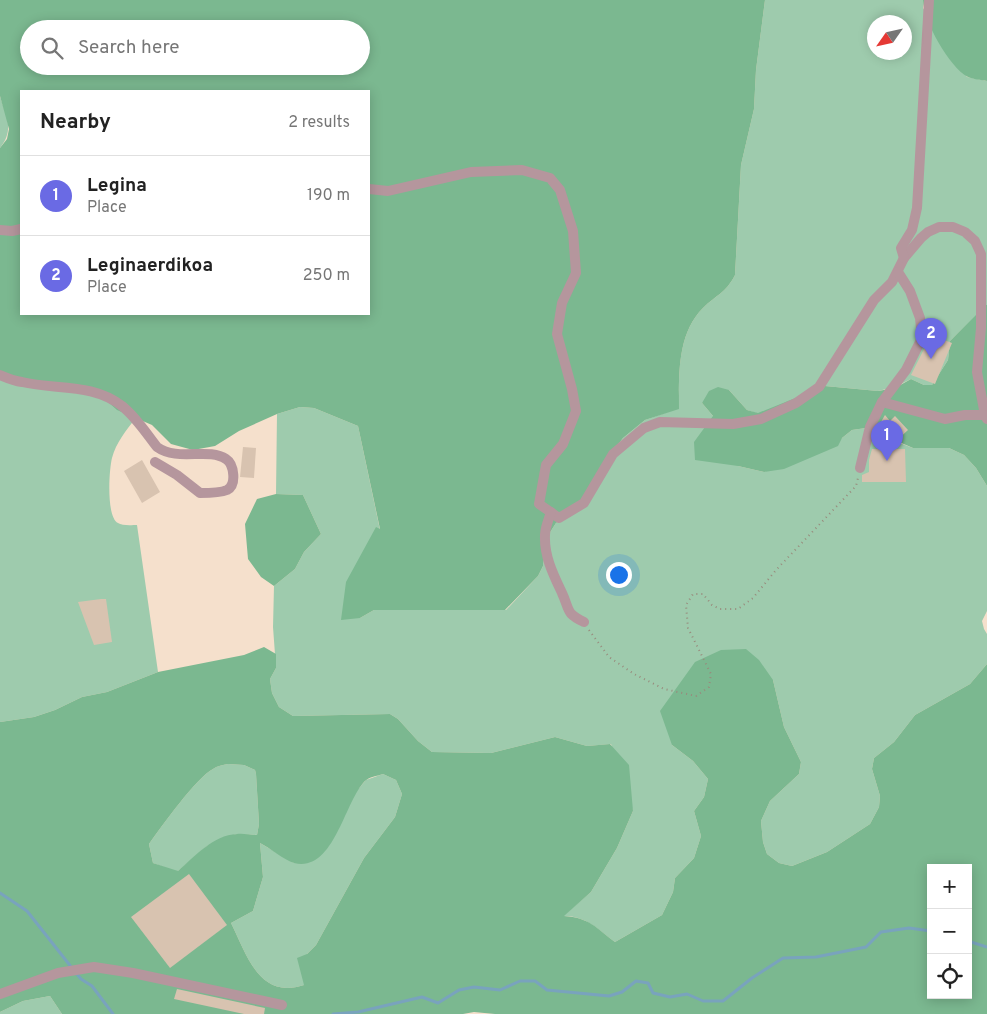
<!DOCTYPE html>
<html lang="en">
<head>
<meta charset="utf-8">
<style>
	:root { --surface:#fff; --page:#f2f2f2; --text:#222; --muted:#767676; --line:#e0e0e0; --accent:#6a6ae4 }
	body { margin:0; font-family:Overpass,sans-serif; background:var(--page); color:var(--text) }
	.controls { position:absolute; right:15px; bottom:15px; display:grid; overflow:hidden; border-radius:0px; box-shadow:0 2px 12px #0003 }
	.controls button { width:45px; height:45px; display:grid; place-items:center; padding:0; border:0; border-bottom:1px solid var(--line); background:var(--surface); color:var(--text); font:25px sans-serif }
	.compass { position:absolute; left:867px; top:15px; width:45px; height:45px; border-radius:50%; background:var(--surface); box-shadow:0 2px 12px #0003; rotate:236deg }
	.you { position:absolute; left:618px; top:574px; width:18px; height:18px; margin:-12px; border:4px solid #fff; border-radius:50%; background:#1a73e8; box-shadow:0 0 0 8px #1a73e833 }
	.badge { display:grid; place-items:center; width:32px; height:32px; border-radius:50%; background:var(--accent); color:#fff; font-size:16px; font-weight:700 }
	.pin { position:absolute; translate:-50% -41px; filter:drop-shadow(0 1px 2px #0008) }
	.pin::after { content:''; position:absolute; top:26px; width:18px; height:15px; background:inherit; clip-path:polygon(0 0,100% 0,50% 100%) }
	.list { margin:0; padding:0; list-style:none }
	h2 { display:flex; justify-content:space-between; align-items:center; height:65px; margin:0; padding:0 20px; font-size:21px }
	h2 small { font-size:16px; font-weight:400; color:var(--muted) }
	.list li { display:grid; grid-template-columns:32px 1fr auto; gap:15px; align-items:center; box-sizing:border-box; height:80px; padding:0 20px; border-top:1px solid var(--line) }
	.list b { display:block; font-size:19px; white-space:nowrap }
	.list p { margin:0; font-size:16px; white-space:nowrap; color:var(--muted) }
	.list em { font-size:16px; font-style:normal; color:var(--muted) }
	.icon { flex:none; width:28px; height:28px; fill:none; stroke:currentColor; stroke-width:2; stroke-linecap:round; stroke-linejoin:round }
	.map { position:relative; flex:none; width:987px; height:1014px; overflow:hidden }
	.search { position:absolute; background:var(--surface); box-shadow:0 2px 12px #0003; left:20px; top:20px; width:350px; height:55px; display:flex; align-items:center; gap:12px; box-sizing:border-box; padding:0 18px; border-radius:28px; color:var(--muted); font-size:19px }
	.panel { position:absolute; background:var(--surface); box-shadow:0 2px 12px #0003; left:20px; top:90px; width:350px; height:225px; border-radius:0px }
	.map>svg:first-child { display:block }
	.green { fill:#9ecbad; fill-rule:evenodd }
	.forest { fill:#7bb890; fill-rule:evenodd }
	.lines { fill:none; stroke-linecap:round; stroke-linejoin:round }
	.stream { stroke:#79a3bd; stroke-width:3 }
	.building { fill:#d8c3b0 }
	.path { stroke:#988a7c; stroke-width:2; stroke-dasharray:1 4; stroke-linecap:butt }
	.minor { stroke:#b5969d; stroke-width:10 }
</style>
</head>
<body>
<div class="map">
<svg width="987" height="1014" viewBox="0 0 987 1014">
	<rect width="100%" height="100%" fill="#f5e0cc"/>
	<g class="green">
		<path d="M 765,0 L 923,0 L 923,8 L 967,77 L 987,81 L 987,305 L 950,341 L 948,360 L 932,385 L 924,385 L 911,379 L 895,387 L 878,391 L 825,386 L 759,414 L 747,410 L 729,390 L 702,403 L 713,416 L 738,466 L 764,472 L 842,438 L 852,430 L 873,427 L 879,429 L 892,440 L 913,448 L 949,448 L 964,455 L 976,468 L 987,486 L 987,611 L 982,621 L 984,629 L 987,634 L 987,664 L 970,684 L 915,715 L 894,742 L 874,758 L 872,769 L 880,796 L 879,807 L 870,824 L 827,852 L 792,866 L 779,863 L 767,854 L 763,842 L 761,821 L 770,801 L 799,774 L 801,762 L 784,727 L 773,680 L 672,745 L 693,761 L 708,779 L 704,797 L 694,811 L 701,836 L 694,858 L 675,878 L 673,892 L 662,915 L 615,942 C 597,929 587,916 563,916 L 591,892 L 617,848 L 633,811 L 611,744 L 587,746 L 555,737 L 491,753 L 432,752 L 418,741 L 398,719 L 390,714 L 293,716 L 279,707 L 272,693 L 270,679 L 276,668 L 273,627 L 274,586 L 295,569 L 304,552 L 321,534 L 303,495 L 276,494 L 277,414 L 300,407 L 314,408 L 358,426 L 380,530 L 360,618 L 374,610 L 506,610 L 538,576 L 543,566 L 547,537 L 556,523 L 573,513 L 601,467 L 623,438 L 645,420 L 679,408 C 679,375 677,334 703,308 C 716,295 726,293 735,275 L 741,165 L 754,109 L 756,70 ZM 874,22 L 904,22 L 904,52 L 874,52 Z"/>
		<path d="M 0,96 C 6,117 15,129 0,148 Z"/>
		<path d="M 0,377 L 96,391 L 136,418 C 126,430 116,443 112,458 C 109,470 106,517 118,523 C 122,526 132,525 137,525 L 158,672 L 107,692 L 82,697 L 55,710 L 34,717 L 0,722 Z"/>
		<path d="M 228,764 L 244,765 L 255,770 L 256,774 L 259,824 L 257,835 L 236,834 L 207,846 L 177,872 L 153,863 L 149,844 C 161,827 197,777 213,769 C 217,766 223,765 228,764 Z"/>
		<path d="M 383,774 L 396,780 L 402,794 L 395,817 L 364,858 L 316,945 L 307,954 L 304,985 C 259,1000 247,955 231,923 L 253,911 L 263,877 L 260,843 L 294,863 L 366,780 Z"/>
		<path d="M 50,996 L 62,1014 L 0,1014 L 0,1012 L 23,1001 Z"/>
	</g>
	<g class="forest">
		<path d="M 0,0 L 765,0 L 756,70 L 754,109 L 741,165 L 735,275 C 726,293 716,295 703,308 C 677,334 679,375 679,409 L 645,420 L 623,438 L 601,467 L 573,513 L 556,523 L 547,537 L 543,566 L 538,576 L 505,610 L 374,610 L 360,618 L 341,620 L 346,582 L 376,527 L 380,529 L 358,426 L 314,408 L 300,407 L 277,414 L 239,431 L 215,446 L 193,450 L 171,444 L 152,425 L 117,410 L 96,391 L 0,377 L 0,148 L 7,139 L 9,129 L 0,96 ZM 29,29 L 361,29 L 361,66 L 29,66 ZM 21,91 L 369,91 L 369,314 L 21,314 Z"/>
		<path d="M 923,0 L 987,0 L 987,81 C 981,80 973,79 968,77 C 949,67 923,20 923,0 Z"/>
		<path d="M 986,305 L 987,305 L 987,486 L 976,468 L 964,455 L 949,448 L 913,448 L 892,439 L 880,429 L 873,427 L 852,430 L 842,438 L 838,446 L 784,469 L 764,472 L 738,466 L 695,460 L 694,442 L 713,416 L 702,403 L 709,391 L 718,387 L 729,390 L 747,410 L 758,413 L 825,386 L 878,391 L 895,388 L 911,379 L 924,385 L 932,385 L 948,360 L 950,341 Z"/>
		<path d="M 276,494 L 303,495 L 321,534 L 304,552 L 295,569 L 274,586 L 261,577 L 248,559 L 245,524 L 257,499 Z"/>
		<path d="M 264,647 L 276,654 L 276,668 L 270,679 L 272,693 L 279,707 L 293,716 L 390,714 L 398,719 L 418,741 L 432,752 L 491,753 L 555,737 L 587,746 L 610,744 L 629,765 L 633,811 L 617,848 L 591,892 L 564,916 C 590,918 595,927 615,942 L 662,915 L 673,892 L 675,878 L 694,858 L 701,836 L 694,811 L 704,797 L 708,779 L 693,761 L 672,745 L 660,711 L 695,662 L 721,650 L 746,649 L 759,660 L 773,680 L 784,727 L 801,762 L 799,774 L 770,801 L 761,821 L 763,842 L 767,854 L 779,863 L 792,866 L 827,852 L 870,824 L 879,807 L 880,796 L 872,769 L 874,758 L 894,742 L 915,715 L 970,684 L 987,664 L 987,1014 L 495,1014 L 474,1012 L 463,1014 L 62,1014 L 50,996 L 23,1001 L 0,1012 L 0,722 L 34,717 L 55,710 L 82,697 L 107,692 L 158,672 L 244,655 ZM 228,764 L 244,765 L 255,770 L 256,774 L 259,824 L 257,835 C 250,835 243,833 237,834 C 213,835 194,857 178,871 L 153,863 L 149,844 C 161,827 197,777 213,769 C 217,766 223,765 228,764 ZM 383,774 L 396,780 L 402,794 L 395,817 L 364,858 L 316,945 L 307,954 L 297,958 L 304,985 C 259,1000 247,955 231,923 L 253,911 L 263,877 L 260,843 C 270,848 284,860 294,863 C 334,873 344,802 365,781 C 369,777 377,776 383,774 ZM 931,868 L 968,868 L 968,995 L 931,995 Z"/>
	</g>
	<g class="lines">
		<g class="stream">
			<path d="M 0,893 L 27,911 L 72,968"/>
			<path d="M 968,941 L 987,947"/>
			<path d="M 76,973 L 81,979 L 92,986 L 113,1014"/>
			<path d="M 333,1014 L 358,1012 L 422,997 L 438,1003 L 459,990 L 474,987 L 500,990 L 520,981 L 535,981 L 547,990 L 609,996 L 622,992 L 636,981 L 648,983 L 653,993 L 670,997 L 687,994 L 703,1001 L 723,1001 L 752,978 L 783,958 L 816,957 L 866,947 L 881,932 L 909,928 L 931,931"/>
		</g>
	</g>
	<g class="building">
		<path d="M 928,334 L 952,343 L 935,384 L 911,375 L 928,341 Z"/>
		<path d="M 885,415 L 890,421 L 895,416 L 908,430 L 893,444 L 878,427 Z"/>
		<path d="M 243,447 L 256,448 L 254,478 L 240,477 Z"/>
		<path d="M 872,449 L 905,449 L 906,482 L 862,482 L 862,475 L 869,472 L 869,460 Z"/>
		<path d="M 142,460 L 160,492 L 142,503 L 124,471 Z"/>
		<path d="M 101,599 L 106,599 L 112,642 L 94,645 L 78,602 Z"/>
		<path d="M 189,874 L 227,925 L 170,968 L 131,917 Z"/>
		<path d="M 177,989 L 265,1008 L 264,1014 L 244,1014 L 174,999 Z"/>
	</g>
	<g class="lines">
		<path class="path" d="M 589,630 L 609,657 L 634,674 L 664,689 L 696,696 L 709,687 L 711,674 L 688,628 L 686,605 L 693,594 L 703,594 L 712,605 L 720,609 L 738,609 L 753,598 L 776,570 L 856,486 L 858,478"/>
		<g class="minor">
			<path d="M 369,189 L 388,191 L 471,172 L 522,170 L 550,178 L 560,190 L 573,231 L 576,273 L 562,303 L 557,334 L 572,389 L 576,411 L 563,444 L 546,465 L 539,504 L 559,518 L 584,503 L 613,454 L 644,428 L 660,422 L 733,424 L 761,419 L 796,403 L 819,387 L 874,300 L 892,282 L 904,258 L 921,238 L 928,232 L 939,227 L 953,227 L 965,232 L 975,241 L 981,254 L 981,328 L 977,372 L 985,415 L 987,419"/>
			<path d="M 0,230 L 12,231 L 21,229"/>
			<path d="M 904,258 L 901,248 L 912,230 L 917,208 L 929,0"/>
			<path d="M 0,375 C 7,378 15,381 22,382 C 56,390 93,383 122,406 C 136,417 146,433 157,447 C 178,462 208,447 226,459 C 234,464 237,485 227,490 C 220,493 207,493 200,493 L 177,475 L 155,462"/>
			<path d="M 882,402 L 945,419 L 965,415 L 985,415"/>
			<path d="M 860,468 L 870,427 L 882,402 L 906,370 L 922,338 L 920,318 L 910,291 L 898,272"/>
			<path d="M 551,512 C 549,519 545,527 545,535 C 544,556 553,574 562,593 C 570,610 565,613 584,622"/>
			<path d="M 0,994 L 58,973 L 94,967 L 133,973 L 282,1005"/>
		</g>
	</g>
</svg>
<div class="controls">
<button>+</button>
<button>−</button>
<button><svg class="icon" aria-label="locate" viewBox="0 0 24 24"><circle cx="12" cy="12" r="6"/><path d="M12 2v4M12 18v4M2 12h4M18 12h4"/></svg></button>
</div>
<svg class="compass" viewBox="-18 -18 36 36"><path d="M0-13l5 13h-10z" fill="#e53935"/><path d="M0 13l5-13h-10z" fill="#767676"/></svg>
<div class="you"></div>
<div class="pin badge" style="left:887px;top:461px">1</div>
<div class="pin badge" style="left:931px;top:359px">2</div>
<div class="search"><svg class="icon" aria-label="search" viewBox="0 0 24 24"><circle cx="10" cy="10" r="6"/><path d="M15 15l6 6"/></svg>Search here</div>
<section class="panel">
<h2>Nearby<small>2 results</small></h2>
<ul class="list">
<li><span class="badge">1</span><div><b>Legina</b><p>Place</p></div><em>190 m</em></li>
<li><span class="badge">2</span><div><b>Leginaerdikoa</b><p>Place</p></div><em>250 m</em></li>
</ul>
</section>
</div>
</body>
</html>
